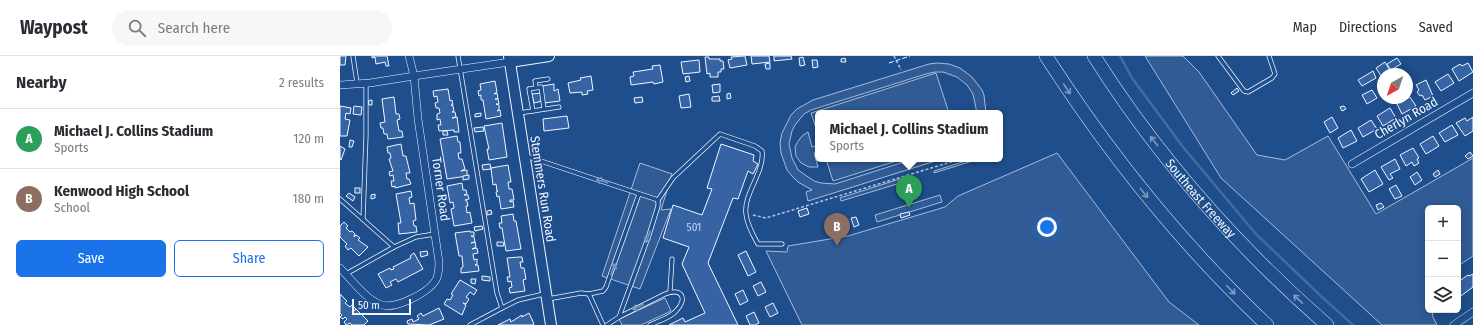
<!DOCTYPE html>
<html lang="en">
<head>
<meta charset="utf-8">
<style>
	:root { --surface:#fff; --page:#f7f7f7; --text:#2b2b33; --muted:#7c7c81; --line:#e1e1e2; --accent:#1a73e8 }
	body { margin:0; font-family:"Fira Sans Condensed",sans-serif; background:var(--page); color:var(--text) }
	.controls { position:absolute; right:12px; bottom:12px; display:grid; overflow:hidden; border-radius:6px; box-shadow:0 2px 10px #0003 }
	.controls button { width:36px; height:36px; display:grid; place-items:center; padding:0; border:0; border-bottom:1px solid var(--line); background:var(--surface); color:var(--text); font:20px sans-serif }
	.compass { position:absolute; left:1037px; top:12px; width:36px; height:36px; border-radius:50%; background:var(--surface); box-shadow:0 2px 10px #0003; rotate:220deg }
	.scale { position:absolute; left:12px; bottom:10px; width:59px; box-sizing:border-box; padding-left:4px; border:2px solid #f2f6ff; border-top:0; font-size:11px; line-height:14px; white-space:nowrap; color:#f2f6ff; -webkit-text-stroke:3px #1f4e8c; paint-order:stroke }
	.you { position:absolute; left:707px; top:171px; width:14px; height:14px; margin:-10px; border:3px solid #fff; border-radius:50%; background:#1a73e8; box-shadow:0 0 0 6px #1a73e833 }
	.badge { display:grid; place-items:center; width:26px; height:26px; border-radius:50%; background:var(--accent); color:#fff; font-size:13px; font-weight:700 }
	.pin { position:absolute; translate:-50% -33px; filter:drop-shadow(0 1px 2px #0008) }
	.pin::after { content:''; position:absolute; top:21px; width:14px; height:12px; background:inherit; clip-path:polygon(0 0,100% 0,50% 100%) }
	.popup { position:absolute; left:475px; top:54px; width:188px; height:52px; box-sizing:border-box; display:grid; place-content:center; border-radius:6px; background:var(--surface); filter:drop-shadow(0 1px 3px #0005); font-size:13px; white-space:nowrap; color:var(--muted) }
	.popup b { font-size:15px; color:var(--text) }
	.popup::after { content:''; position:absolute; left:50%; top:100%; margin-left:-8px; border:8px solid transparent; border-top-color:var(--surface) }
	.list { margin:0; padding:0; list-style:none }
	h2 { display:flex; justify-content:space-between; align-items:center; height:52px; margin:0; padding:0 16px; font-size:17px }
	h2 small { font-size:13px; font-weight:400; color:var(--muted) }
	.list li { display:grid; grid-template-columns:26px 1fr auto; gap:12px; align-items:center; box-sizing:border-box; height:60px; padding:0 16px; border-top:1px solid var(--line) }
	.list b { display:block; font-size:15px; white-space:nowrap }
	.list p { margin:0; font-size:13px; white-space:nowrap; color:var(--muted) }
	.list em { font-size:13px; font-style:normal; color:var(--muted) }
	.actions { display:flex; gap:8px; padding:12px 16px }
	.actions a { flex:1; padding:9px 0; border:1px solid var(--accent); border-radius:6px; text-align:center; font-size:14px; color:var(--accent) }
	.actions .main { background:var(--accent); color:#fff }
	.icon { flex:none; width:22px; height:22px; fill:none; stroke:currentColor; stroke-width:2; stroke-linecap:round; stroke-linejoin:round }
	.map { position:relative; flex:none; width:1133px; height:269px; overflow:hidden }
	header { display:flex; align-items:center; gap:24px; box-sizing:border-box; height:56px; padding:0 20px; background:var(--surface); border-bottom:1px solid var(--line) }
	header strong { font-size:19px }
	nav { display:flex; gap:22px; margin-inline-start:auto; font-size:14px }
	.search { width:280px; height:36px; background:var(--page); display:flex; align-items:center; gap:10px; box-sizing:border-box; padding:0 14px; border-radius:22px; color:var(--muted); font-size:15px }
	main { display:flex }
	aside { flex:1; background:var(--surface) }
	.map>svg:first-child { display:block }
	.built { fill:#305b95; stroke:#a8bbd7 }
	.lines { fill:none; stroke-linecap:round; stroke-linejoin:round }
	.stream { stroke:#446ba0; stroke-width:2.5 }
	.building { fill:#3563a3; stroke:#f2f6ff }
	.lane-casing { stroke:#f2f6ff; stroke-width:5 }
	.street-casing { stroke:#f2f6ff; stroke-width:8 }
	.secondary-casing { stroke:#f2f6ff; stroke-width:12 }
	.highway-casing { stroke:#f2f6ff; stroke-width:14 }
	.path { stroke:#b3c4dc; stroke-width:1.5; stroke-dasharray:3 2; stroke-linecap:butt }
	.lane { stroke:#1f4e8c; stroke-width:3.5 }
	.street { stroke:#1f4e8c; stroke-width:7 }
	.secondary { stroke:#1f4e8c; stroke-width:10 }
	.highway { stroke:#1f4e8c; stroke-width:13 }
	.fence { stroke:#f2f6ff; stroke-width:1; stroke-dasharray:5 2; stroke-linecap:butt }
	.oneway { stroke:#7e9ac0 }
	.labels { text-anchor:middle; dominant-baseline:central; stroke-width:3; stroke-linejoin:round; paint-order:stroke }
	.number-label { font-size:11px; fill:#c3d1e8 }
	.street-label { font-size:13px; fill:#f2f6ff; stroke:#1f4e8c }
</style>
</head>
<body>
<header>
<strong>Waypost</strong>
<div class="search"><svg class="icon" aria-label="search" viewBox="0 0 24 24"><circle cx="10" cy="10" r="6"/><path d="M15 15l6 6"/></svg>Search here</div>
<nav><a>Map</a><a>Directions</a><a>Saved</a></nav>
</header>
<main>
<aside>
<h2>Nearby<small>2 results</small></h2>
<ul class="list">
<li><span class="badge" style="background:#2e9e5b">A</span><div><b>Michael J. Collins Stadium</b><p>Sports</p></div><em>120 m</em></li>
<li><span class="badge" style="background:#8d6e63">B</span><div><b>Kenwood High School</b><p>School</p></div><em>180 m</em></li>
</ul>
<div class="actions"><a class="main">Save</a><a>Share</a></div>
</aside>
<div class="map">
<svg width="1133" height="269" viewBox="0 0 1133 269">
	<rect width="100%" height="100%" fill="#1f4e8c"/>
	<g class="built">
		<path d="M 805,0 L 843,0 L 859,16 L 917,99 L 945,104 L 988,80 L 1036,158 L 1133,102 L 1133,200 L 1118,210 L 1118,152 L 1088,152 L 1088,254 L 1092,254 L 1093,261 L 1097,269 L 1042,269 L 881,122 Z"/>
		<path d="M 597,7 L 609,8 L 620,12 L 632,21 L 642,34 L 644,39 L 646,57 L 637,57 L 633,38 L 627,29 L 617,21 L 603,16 L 595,16 L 586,18 L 471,54 L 464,58 L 455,69 L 452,75 L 449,88 L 452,102 L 458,114 L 474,125 L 481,127 L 495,128 L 573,103 L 602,103 L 468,145 L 466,136 L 472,134 L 458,126 L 452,120 L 447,114 L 441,97 L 440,87 L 442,77 L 451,59 L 457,53 L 473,44 L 589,8 Z"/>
		<path d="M 596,17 L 609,57 L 478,57 L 478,78 L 471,57 Z"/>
		<path d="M 468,76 L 472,91 L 478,89 L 478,95 L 474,97 L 478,111 L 469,111 L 461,107 L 456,100 L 455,91 L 457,87 L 462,80 Z"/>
		<path d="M 717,97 L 829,246 L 859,269 L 462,269 L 426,195 L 447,196 L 448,190 L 508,180 L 605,151 L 618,140 Z"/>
		<path d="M 486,103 L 563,103 L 493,125 Z"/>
		<path d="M 632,103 L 639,103 L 594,117 L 594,115 Z"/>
		<path d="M 300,107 L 332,118 L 321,154 L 331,153 L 300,233 L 262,220 Z"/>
		<path d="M 566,121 L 567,125 L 501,145 L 500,142 Z"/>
		<path d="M 600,139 L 602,146 L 537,166 L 535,159 Z"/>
		<path d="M 325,242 L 331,255 L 301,269 L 282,269 L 279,263 Z"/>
	</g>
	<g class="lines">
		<path class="stream" d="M 780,0 L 792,22 L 843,91 L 916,178 L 982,241 L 1013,269"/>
	</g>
	<g class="building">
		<path d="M 0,0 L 6,0 L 5,9 L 0,9 Z"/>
		<path d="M 32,0 L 47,0 L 49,10 L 46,10 L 45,6 L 36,8 L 35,1 L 32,2 Z"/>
		<path d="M 405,0 L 407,9 L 390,12 L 388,4 L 392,3 L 391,1 Z"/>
		<path d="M 411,0 L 429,0 L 430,6 L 412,8 Z"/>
		<path d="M 434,0 L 451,0 L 452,3 L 434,5 Z"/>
		<path d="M 365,1 L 369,1 L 369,3 L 380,3 L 380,5 L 383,5 L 384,13 L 381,13 L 381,16 L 378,16 L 378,21 L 370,21 L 370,17 L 367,18 Z"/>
		<path d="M 463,1 L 465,9 L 460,10 L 459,2 Z"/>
		<path d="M 505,2 L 506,6 L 501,6 L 501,3 Z"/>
		<path d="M 1057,2 L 1061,8 L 1051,14 L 1047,8 Z"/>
		<path d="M 359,4 L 360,16 L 343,18 L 341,6 Z"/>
		<path d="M 472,4 L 477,4 L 478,11 L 473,12 Z"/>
		<path d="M 1045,6 L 1050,15 L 1041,20 L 1036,12 Z"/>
		<path d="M 430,7 L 430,13 L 426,13 L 425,8 Z"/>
		<path d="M 1128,7 L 1133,16 L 1119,25 L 1112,13 L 1120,8 L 1122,10 Z"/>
		<path d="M 320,9 L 323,26 L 314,28 L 313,26 L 291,29 L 290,21 L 294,20 L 293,16 L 313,13 L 312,10 Z"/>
		<path d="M 1033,15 L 1036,22 L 1022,30 L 1018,24 Z"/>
		<path d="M 1108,18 L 1114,27 L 1101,35 L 1095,26 Z"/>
		<path d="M 251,20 L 253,34 L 247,35 L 248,38 L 242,39 L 242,36 L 230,37 L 228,27 L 241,24 L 240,22 Z"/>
		<path d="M 349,20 L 350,25 L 346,26 L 345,21 Z"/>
		<path d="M 1086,24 L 1093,40 L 1085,44 L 1082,39 L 1080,40 L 1077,36 L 1079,34 L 1076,29 Z"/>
		<path d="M 155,25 L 157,36 L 154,38 L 157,37 L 158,43 L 155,43 L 158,43 L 159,48 L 156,48 L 159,49 L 159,54 L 157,55 L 160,54 L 161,60 L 146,63 L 143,44 L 141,44 L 141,39 L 139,40 L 138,35 L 141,34 L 140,28 Z"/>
		<path d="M 214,28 L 214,35 L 218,33 L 220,45 L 204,47 L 202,30 Z"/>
		<path d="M 380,28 L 380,36 L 373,37 L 372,29 Z"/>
		<path d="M 897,32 L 899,35 L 893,39 L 891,37 Z"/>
		<path d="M 108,33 L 110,45 L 112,44 L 113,49 L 111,49 L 113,50 L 114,55 L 112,56 L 115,56 L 116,61 L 112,62 L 117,61 L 119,76 L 114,76 L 114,74 L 99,75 L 98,69 L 101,69 L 100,63 L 97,64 L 97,58 L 100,57 L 99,52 L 96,52 L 95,47 L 98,46 L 97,40 L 94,41 L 93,35 Z"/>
		<path d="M 1032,34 L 1037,42 L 1027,48 L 1022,39 Z"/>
		<path d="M 201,37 L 202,45 L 194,47 L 192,38 Z"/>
		<path d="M 390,37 L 391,42 L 387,43 L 387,38 Z"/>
		<path d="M 349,38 L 351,51 L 341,52 L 339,40 Z"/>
		<path d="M 379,40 L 380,45 L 372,45 L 372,41 Z"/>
		<path d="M 54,41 L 56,58 L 59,58 L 60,63 L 57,64 L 59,75 L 62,75 L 63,81 L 48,83 L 47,78 L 44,78 L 43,72 L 41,72 L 40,67 L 45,66 L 42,43 Z"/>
		<path d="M 302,41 L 303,46 L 295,47 L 294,42 Z"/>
		<path d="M 1070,41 L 1076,50 L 1062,58 L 1056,46 L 1059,44 L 1060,47 Z"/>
		<path d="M 32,44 L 32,49 L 29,49 L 28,45 Z"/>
		<path d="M 0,50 L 11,52 L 10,58 L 6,57 L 5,63 L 10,64 L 7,80 L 0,80 Z"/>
		<path d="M 14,50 L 22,51 L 21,59 L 13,58 Z"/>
		<path d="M 1004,50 L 1006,53 L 1002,55 L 1000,51 Z"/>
		<path d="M 1050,52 L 1056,62 L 1043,70 L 1037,60 Z"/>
		<path d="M 141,57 L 141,60 L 135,61 L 135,58 Z"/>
		<path d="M 227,60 L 229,72 L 204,75 L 203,63 Z"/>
		<path d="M 992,61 L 998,72 L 990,77 L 984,66 Z"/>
		<path d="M 1133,61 L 1133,75 L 1125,80 L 1116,67 L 1125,62 L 1127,65 Z"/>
		<path d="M 1031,64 L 1037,73 L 1023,81 L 1018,72 Z"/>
		<path d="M 162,67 L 167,101 L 149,104 L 147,93 L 149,93 L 144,70 Z"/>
		<path d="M 1112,69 L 1118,79 L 1105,86 L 1099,77 Z"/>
		<path d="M 143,71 L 144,75 L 135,76 L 134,72 Z"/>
		<path d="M 1011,74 L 1017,85 L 1003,92 L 998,82 Z"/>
		<path d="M 103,75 L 107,75 L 108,79 L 103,79 Z"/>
		<path d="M 117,80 L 118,86 L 120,86 L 121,97 L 118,97 L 119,103 L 122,103 L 125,113 L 121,115 L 127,114 L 127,120 L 107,123 L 100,83 Z"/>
		<path d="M 1093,80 L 1099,90 L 1086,98 L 1080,88 Z"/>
		<path d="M 10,84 L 14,85 L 12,91 L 9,91 Z"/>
		<path d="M 61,88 L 63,100 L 66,100 L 70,117 L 66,117 L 67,123 L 69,123 L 71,128 L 55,132 L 55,130 L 52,131 L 51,125 L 54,125 L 53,119 L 50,120 L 49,116 L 53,115 L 49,103 L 51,102 L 50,97 L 48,97 L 47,91 Z"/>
		<path d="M 381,88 L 414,99 L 413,105 L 418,108 L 413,118 L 408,115 L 398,143 L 393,142 L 368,207 L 398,269 L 329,269 L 343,262 L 345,266 L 365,257 L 342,208 L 349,191 L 323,182 L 333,149 L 362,159 L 372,133 L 367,132 Z"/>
		<path d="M 0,90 L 5,93 L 1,104 L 0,103 Z"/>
		<path d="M 1073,92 L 1079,102 L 1077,103 L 1079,107 L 1074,110 L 1072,106 L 1066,110 L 1060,99 Z"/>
		<path d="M 1130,96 L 1133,100 L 1128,103 L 1125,100 Z"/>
		<path d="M 1055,103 L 1060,113 L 1050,118 L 1053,122 L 1049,124 L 1041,111 Z"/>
		<path d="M 150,108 L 151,113 L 143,114 L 142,109 Z"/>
		<path d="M 168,109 L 171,126 L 168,126 L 169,133 L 172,133 L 174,144 L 170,144 L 170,146 L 173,145 L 174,151 L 161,153 L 159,140 L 157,141 L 156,136 L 158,135 L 157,135 L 156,128 L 153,129 L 151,112 Z"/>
		<path d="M 1035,114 L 1043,128 L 1029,136 L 1021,123 Z"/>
		<path d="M 1098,114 L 1100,118 L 1095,121 L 1093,118 Z"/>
		<path d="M 1077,116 L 1082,124 L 1075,129 L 1070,121 Z"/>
		<path d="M 129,119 L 129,123 L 123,124 L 123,120 Z"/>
		<path d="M 122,127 L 123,134 L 126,134 L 127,138 L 124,139 L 128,139 L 129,143 L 125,144 L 127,145 L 128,150 L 126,150 L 127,157 L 130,156 L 132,167 L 114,170 L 111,153 L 114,152 L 113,146 L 110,147 L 107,130 Z"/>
		<path d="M 1056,129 L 1062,140 L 1055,143 L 1049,133 Z"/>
		<rect x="15" y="132" width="5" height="5"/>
		<path d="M 71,135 L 72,141 L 69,142 L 70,148 L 74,147 L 76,164 L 73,165 L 74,170 L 76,170 L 77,176 L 59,178 L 58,167 L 61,167 L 56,138 Z"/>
		<path d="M 9,137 L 15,141 L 13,145 L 6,140 Z"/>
		<path d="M 35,138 L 35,142 L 31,143 L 31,139 Z"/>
		<path d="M 1041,147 L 1044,151 L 1038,154 L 1036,149 Z"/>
		<path d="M 467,152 L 469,158 L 460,161 L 458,155 Z"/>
		<path d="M 151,154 L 152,158 L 147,159 L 147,155 Z"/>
		<path d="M 569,156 L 570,159 L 561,162 L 560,158 Z"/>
		<path d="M 173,158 L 174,165 L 176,165 L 181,193 L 166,195 L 162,172 L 160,172 L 159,167 L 162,167 L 161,160 Z"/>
		<path d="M 516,161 L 519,169 L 514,171 L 511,162 Z"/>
		<path d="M 4,166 L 8,170 L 6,172 L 10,176 L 12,175 L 15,178 L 14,181 L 16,179 L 20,182 L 18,184 L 28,191 L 19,200 L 11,192 L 8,194 L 5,190 L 7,188 L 0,181 L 0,170 Z"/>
		<path d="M 142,170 L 143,173 L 135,175 L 134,171 Z"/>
		<path d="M 130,175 L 130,176 L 134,176 L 134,180 L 131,180 L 134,181 L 135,186 L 131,187 L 135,186 L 136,191 L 132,193 L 137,192 L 138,197 L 133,198 L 134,204 L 137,203 L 137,208 L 135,209 L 138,209 L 139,215 L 121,217 L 121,212 L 123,211 L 122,200 L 119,200 L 115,177 Z"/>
		<path d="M 157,186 L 163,186 L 164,190 L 157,190 Z"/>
		<path d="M 87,195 L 88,199 L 81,201 L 80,196 Z"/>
		<path d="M 406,195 L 416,216 L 408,220 L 398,199 Z"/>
		<path d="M 74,197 L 83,213 L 58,226 L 56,223 L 50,226 L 52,229 L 46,232 L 38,218 L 50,212 L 51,214 L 54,213 L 53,211 L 71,202 L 70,200 Z"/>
		<path d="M 179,201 L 182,201 L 183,206 L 180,206 L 181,212 L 184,212 L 186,223 L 183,224 L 185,235 L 170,237 L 169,232 L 172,231 L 171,225 L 168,226 L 167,221 L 170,221 L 167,202 Z"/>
		<path d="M 1133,218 L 1133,231 L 1118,242 L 1118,226 L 1128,219 L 1129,220 Z"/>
		<path d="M 142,220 L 150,221 L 150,225 L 142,224 Z"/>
		<path d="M 131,223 L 136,223 L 135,228 L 131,227 Z"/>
		<path d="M 120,224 L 137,234 L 134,239 L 130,236 L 126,241 L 129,243 L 126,248 L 123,247 L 126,249 L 122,259 L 104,248 L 107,243 L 110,244 L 113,239 L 111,238 Z"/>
		<path d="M 421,226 L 426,236 L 418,240 L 413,230 Z"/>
		<path d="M 403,234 L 408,245 L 400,249 L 395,238 Z"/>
		<path d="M 0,238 L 7,245 L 5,247 L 10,251 L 12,249 L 16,253 L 14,255 L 16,253 L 28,265 L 24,269 L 12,269 L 10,267 L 6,269 L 4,266 L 7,263 L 5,261 L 3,263 L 0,261 L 2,259 L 0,257 Z"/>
		<path d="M 433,247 L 438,257 L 430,261 L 425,251 Z"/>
		<path d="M 99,252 L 104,263 L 89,269 L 68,268 L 67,265 L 72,263 L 73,266 L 79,263 L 77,260 L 81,257 L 83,260 Z"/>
		<path d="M 414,256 L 419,267 L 415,269 L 410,269 L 406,260 Z"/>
		<path d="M 189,257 L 194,268 L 193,269 L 158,269 L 170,263 L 171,266 L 182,259 L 182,261 Z"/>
	</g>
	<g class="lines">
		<defs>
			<g id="lane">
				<path d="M 13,0 L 17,27"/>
				<path d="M 118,0 L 157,237 L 162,252 L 130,269"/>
				<path d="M 878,0 L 904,35 L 908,36 L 932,22 L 935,18 L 929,0"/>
				<path d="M 196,31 L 195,25 L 208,23"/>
				<path d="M 193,55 L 189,33 L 201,31 L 204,53"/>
				<path d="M 179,57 L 219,51"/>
				<path d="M 186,100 L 318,144"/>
				<path d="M 0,143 L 54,191"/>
				<path d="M 23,163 L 26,79 L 26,28"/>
				<path d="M 6,218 L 54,191 L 76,181 L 95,178"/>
				<path d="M 330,235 L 332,203"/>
				<path d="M 249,238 L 263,269"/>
				<path d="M 208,243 L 241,237 L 249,238 L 263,235 L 266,231 L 299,138"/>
				<path d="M 162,252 L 178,244 L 204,238"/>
				<path d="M 279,261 L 309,179 L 318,150 L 318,144 L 333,122 L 380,78 L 415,90 L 422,95 C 425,116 403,138 406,158 C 407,169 413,179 418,188 L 442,188"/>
				<path d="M 267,269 L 279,261 L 325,238 C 342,231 348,243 336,255 C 330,262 318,265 310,269"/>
			</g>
			<g id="street">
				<path d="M 0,29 L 30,27 L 74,20 L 170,6"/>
				<path d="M 1012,108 L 1133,37"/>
				<path d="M 0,212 C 12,224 24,241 39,248 C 54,255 88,237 96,224 C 99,218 99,212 99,206 L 78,63 L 74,20 L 69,0"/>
				<path d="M 1114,269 L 1133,256"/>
			</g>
			<g id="secondary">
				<path d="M 169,0 L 211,269"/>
				<path d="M 170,6 L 209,0"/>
			</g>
			<g id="highway">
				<path d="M 706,0 C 769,98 842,189 927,269"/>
				<path id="s1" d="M 754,0 C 817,100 898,191 987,269"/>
			</g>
		</defs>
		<use href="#lane" class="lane-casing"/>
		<use href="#street" class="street-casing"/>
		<use href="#secondary" class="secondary-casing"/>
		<use href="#highway" class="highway-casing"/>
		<g class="path">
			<path d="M 554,0 L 561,14"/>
			<path d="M 413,159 L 426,162 L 621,103"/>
		</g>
		<use href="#lane" class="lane"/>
		<use href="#street" class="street"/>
		<use href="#secondary" class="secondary"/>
		<use href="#highway" class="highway"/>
		<path class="fence" d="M 549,7 L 570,0"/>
	</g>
	<defs><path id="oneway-shaft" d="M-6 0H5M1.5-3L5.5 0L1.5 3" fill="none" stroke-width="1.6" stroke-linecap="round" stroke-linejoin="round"/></defs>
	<g class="oneway">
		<use href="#oneway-shaft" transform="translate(727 33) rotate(57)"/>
		<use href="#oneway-shaft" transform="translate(814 85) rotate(-128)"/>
		<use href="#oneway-shaft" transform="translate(262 125) rotate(-162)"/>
		<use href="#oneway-shaft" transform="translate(804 137) rotate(51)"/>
		<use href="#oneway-shaft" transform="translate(308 181) rotate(109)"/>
		<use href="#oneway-shaft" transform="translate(273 213) rotate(-71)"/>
		<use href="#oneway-shaft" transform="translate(891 234) rotate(46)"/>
		<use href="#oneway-shaft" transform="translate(958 243) rotate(-137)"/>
		<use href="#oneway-shaft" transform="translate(298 251) rotate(153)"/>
	</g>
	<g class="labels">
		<g class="number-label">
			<text x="354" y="171">501</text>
		</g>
		<g class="street-label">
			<text transform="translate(1066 62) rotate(-30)">Cherlyn Road</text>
			<text transform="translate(101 133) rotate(82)">Torner Road</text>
			<text transform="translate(203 133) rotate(81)">Stemmers Run Road</text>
			<text stroke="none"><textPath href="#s1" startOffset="178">Southeast Freeway</textPath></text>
		</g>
	</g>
</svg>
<div class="controls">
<button>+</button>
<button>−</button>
<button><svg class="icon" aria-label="layers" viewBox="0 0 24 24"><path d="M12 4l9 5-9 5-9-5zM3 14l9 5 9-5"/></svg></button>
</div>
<svg class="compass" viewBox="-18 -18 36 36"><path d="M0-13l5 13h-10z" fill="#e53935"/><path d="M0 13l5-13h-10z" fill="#7c7c81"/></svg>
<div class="scale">50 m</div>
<div class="you"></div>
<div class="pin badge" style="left:569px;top:152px;background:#2e9e5b">A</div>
<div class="popup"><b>Michael J. Collins Stadium</b>Sports</div>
<div class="pin badge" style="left:497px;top:190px;background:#8d6e63">B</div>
</div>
</main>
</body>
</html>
